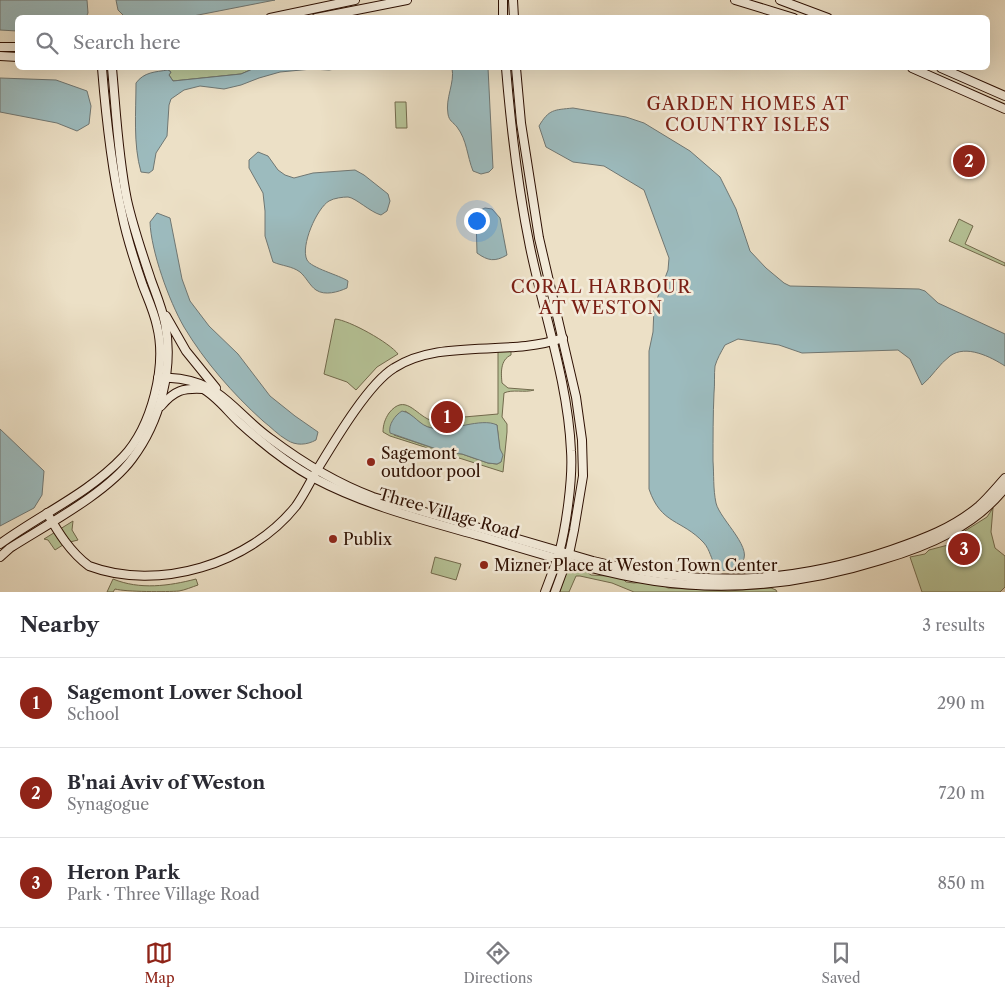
<!DOCTYPE html>
<html lang="en">
<head>
<meta charset="utf-8">
<style>
	:root { --surface:#fff; --page:#f2f2f3; --text:#2b2b33; --muted:#7c7c81; --line:#e1e1e2; --accent:#8f2418 }
	body { margin:0; font-family:"Libre Caslon Text",serif; background:var(--page); color:var(--text) }
	.you { position:absolute; left:476px; top:220px; width:18px; height:18px; margin:-12px; border:4px solid #fff; border-radius:50%; background:#1a73e8; box-shadow:0 0 0 8px #1a73e833 }
	.badge { display:grid; place-items:center; width:32px; height:32px; border-radius:50%; background:var(--accent); color:#fff; font-size:16px; font-weight:700 }
	.pin { position:absolute; translate:-50% -50%; border:2px solid #fff; box-shadow:0 1px 5px #0006 }
	.list { margin:0; padding:0; list-style:none }
	h2 { display:flex; justify-content:space-between; align-items:center; height:65px; margin:0; padding:0 20px; font-size:21px }
	h2 small { font-size:16px; font-weight:400; color:var(--muted) }
	.list li { display:grid; grid-template-columns:32px 1fr auto; gap:15px; align-items:center; box-sizing:border-box; height:90px; padding:0 20px; border-top:1px solid var(--line) }
	.list b { display:block; font-size:19px; white-space:nowrap }
	.list p { margin:0; font-size:16px; white-space:nowrap; color:var(--muted) }
	.list em { font-size:16px; font-style:normal; color:var(--muted) }
	.icon { flex:none; width:28px; height:28px; fill:none; stroke:currentColor; stroke-width:2; stroke-linecap:round; stroke-linejoin:round }
	.map { position:relative; flex:none; width:1005px; height:592px; overflow:hidden }
	.search { position:absolute; background:var(--surface); box-shadow:0 5px 20px #0002; left:15px; right:15px; top:15px; height:55px; display:flex; align-items:center; gap:12px; box-sizing:border-box; padding:0 18px; border-radius:8px; color:var(--muted); font-size:19px }
	.sheet { height:335px; background:var(--surface) }
	nav { display:flex; justify-content:space-around; align-items:center; box-sizing:border-box; height:70px; border-top:1px solid var(--line); background:var(--surface); font-size:14px; color:var(--muted) }
	nav a { display:grid; justify-items:center; gap:2px }
	nav .on { color:var(--accent) }
	.map>svg:first-child { display:block }
	.green { fill:#b6c397; stroke:#726a4d; fill-rule:evenodd }
	.water { fill:#9cbbbe; stroke:#707773 }
	.lines { fill:none; stroke-linecap:round; stroke-linejoin:round }
	.secondary-casing { stroke:#2e1003; stroke-width:10 }
	.secondary { stroke:#f3ebda; stroke-width:8 }
	.poi-dot { fill:#8f2418; stroke:#f3ebda; stroke-width:2 }
	.labels { text-anchor:middle; dominant-baseline:central; stroke-width:5; stroke-linejoin:round; paint-order:stroke }
	.poi-label { font-size:16px; fill:#2e1003; stroke:#f3ebda; text-anchor:start }
	.street-label { font-size:16px; fill:#2e1003; stroke:#f3ebda }
	.neighbourhood-label { font-size:18px; letter-spacing:1px; fill:#7a1f14; stroke:#f3ebda }
</style>
</head>
<body>
<div class="map">
<svg width="1005" height="592" viewBox="0 0 1005 592">
	<rect width="100%" height="100%" fill="#ece0c6"/>
	<filter id="stains"><feTurbulence type="fractalNoise" baseFrequency=".004" numOctaves="4"/><feColorMatrix values="0 0 0 0 .2 0 0 0 0 .09 0 0 0 0 .02 0 0 0 .5 -.17"/></filter>
	<radialGradient id="worn" r=".72"><stop offset=".6" stop-color="#630" stop-opacity="0"/><stop offset="1" stop-color="#630" stop-opacity=".3"/></radialGradient>
	<g class="green">
		<path d="M 179,68 L 255,68 L 241,74 L 173,81 L 169,75 L 171,72 L 168,70 Z"/>
		<path d="M 395,102 L 406,102 L 407,128 L 396,128 Z"/>
		<path d="M 959,219 L 973,226 L 965,244 L 1005,263 L 1005,266 L 949,241 Z"/>
		<path d="M 335,319 C 349,320 390,343 398,354 L 377,367 L 356,390 L 347,382 L 324,374 Z"/>
		<path d="M 511,350 L 511,355 C 500,360 501,373 502,383 L 508,388 L 534,390 C 525,393 512,389 504,393 L 502,417 L 507,424 L 507,432 L 503,472 L 390,436 L 383,432 C 383,425 385,419 389,413 C 405,393 415,414 430,420 L 498,414 L 498,351 ZM 405,411 C 414,416 420,426 431,428 C 453,433 475,419 497,425 L 501,462 L 497,464 L 488,463 L 462,454 L 445,452 L 394,435 Z"/>
		<path d="M 993,508 L 991,532 L 995,548 L 1005,556 L 1005,587 L 1000,592 L 922,592 L 910,557 L 925,554 L 929,550 L 948,545 L 960,534 L 987,517 Z"/>
		<path d="M 73,521 L 72,530 L 78,540 L 66,543 L 55,550 L 48,540 L 44,539 Z"/>
		<path d="M 435,557 L 461,564 L 456,580 L 431,573 Z"/>
		<path d="M 577,567 L 580,567 L 591,575 L 608,576 L 612,574 L 620,576 L 626,582 L 634,583 L 655,581 L 668,588 L 728,591 L 771,588 L 776,590 L 777,592 L 634,592 L 612,583 L 580,576 L 576,576 L 569,592 L 556,592 L 564,575 Z"/>
		<path d="M 113,579 C 140,590 169,586 196,579 L 198,585 C 192,587 185,590 179,591 C 167,592 126,592 115,589 L 113,592 L 107,592 Z"/>
	</g>
	<g class="water">
		<path d="M 0,0 L 87,0 L 88,13 L 86,17 L 18,18 L 17,31 L 0,30 Z"/>
		<path d="M 116,0 L 275,0 L 188,17 L 126,18 L 118,10 Z"/>
		<path d="M 255,68 L 341,68 L 329,70 L 312,69 L 280,72 L 259,78 L 241,85 L 224,89 L 200,86 L 184,90 L 171,99 L 169,105 L 167,136 L 156,153 L 153,170 L 149,173 L 141,172 C 133,144 136,112 136,83 C 144,72 155,72 168,70 L 171,72 L 169,75 L 173,81 L 241,74 Z"/>
		<path d="M 452,68 L 488,68 L 493,168 L 489,172 L 481,174 L 473,171 C 467,156 467,140 457,127 C 453,122 449,121 448,114 C 445,98 455,83 452,68 Z"/>
		<path d="M 0,78 L 56,80 L 87,91 L 91,106 L 89,124 L 77,131 L 57,123 L 0,112 Z"/>
		<path d="M 573,108 L 626,117 L 644,123 L 690,151 L 720,177 L 736,209 L 750,251 L 766,268 L 784,283 L 790,286 L 919,289 L 925,291 L 938,303 L 1005,334 L 1005,366 C 991,357 966,344 950,356 C 939,364 932,377 922,385 L 910,359 L 898,350 L 802,353 L 779,345 L 738,339 L 725,345 C 721,352 717,359 715,366 C 714,374 715,384 714,393 C 713,415 713,438 713,461 C 714,474 713,489 716,503 C 720,520 757,551 740,564 C 735,569 720,574 716,567 C 711,559 710,550 704,543 C 682,519 661,525 649,489 L 649,351 L 653,332 L 654,307 L 668,270 L 669,258 L 644,190 L 604,166 L 573,162 L 546,147 L 539,126 C 549,109 554,110 573,108 Z"/>
		<path d="M 258,152 L 268,156 L 278,170 L 285,175 L 294,178 L 313,173 L 355,170 L 364,175 L 388,194 L 390,201 L 387,211 L 381,215 C 370,212 356,198 348,197 C 343,197 334,198 329,201 C 317,208 300,246 307,260 C 311,268 339,275 348,281 L 347,288 C 338,292 325,296 316,290 C 310,286 306,277 300,272 C 292,266 282,266 273,262 L 265,236 L 265,211 L 263,193 L 249,168 L 249,160 Z"/>
		<path d="M 485,208 L 492,209 L 500,218 L 507,255 C 495,262 488,261 477,253 L 476,217 L 478,211 Z"/>
		<path d="M 157,213 L 170,218 L 182,279 L 190,301 L 209,326 L 238,354 L 270,396 L 295,416 L 318,432 L 316,440 C 307,445 296,446 287,440 C 278,435 271,427 263,421 C 233,394 205,362 184,327 C 169,301 151,251 150,222 Z"/>
		<path d="M 402,411 C 414,413 419,426 432,428 C 451,432 481,417 497,425 L 500,449 L 503,455 L 501,462 L 497,464 L 488,463 L 462,454 L 445,452 L 390,433 C 388,425 395,415 402,411 Z"/>
		<path d="M 0,429 L 44,471 L 42,495 L 34,508 L 0,526 Z"/>
	</g>
	<g class="lines">
		<defs>
			<g id="secondary">
				<path d="M 503,0 L 503,18"/>
				<path d="M 513,0 L 514,18"/>
				<path d="M 735,0 L 794,18"/>
				<path d="M 780,0 L 828,18"/>
				<path d="M 270,18 L 355,0"/>
				<path d="M 316,18 L 407,0"/>
				<path d="M 0,47 L 18,47"/>
				<path d="M 0,56 L 18,57"/>
				<path d="M 506,68 C 511,128 518,188 530,247 C 544,315 568,382 571,451 C 573,478 566,528 559,553 C 555,566 550,579 545,592"/>
				<path d="M 516,68 L 521,123 L 539,238 L 576,397 L 582,440 L 583,476 L 574,530 L 569,554 L 555,592"/>
				<path d="M 912,68 L 1005,109"/>
				<path d="M 941,68 L 1005,96"/>
				<path d="M 166,316 L 186,351 L 216,388"/>
				<path d="M 158,378 C 166,377 173,378 181,379 C 223,385 238,416 271,439 C 303,463 336,483 373,497 L 593,561 C 699,587 788,585 891,550 C 923,539 953,528 979,506 C 988,498 997,487 1005,478"/>
				<path d="M 201,388 C 216,395 228,412 240,423 C 262,443 288,464 314,478 C 367,506 424,520 480,536 C 538,553 596,572 655,581 C 732,592 808,583 881,560 C 928,546 974,527 1005,488"/>
				<path d="M 161,406 C 175,390 183,388 203,389"/>
				<path d="M 47,513 C 58,532 70,552 89,566 C 158,592 250,564 296,506 C 304,495 310,482 317,470 C 334,442 368,384 394,368 C 440,338 509,357 563,338"/>
				<path d="M 0,544 C 41,514 88,494 123,457 C 152,426 167,366 157,326 C 154,312 148,299 143,286 C 135,263 127,239 122,214 C 111,166 106,117 102,68"/>
				<path d="M 0,557 L 10,548 C 46,525 107,493 132,459 C 160,422 174,369 165,323 C 162,308 156,294 151,280 C 142,253 133,227 127,200 C 118,156 116,111 112,68"/>
			</g>
		</defs>
		<use href="#secondary" class="secondary-casing"/>
		<use href="#secondary" class="secondary"/>
	</g>
	<g class="poi-dot">
		<circle cx="371" cy="462" r="5"/>
		<circle cx="333" cy="539" r="5"/>
		<circle cx="484" cy="565" r="5"/>
	</g>
	<g class="labels">
		<g class="poi-label">
			<text x="381" y="453">Sagemont<tspan x="381" dy="18">outdoor pool</tspan></text>
			<text x="343" y="539">Publix</text>
			<text x="494" y="565">Mizner Place at Weston Town Center</text>
		</g>
		<g class="street-label">
			<text transform="translate(449 513) rotate(16)">Three Village Road</text>
		</g>
		<g class="neighbourhood-label">
			<text x="748" y="104">GARDEN HOMES AT<tspan x="748" dy="21">COUNTRY ISLES</tspan></text>
			<text x="601" y="287">CORAL HARBOUR<tspan x="601" dy="21">AT WESTON</tspan></text>
		</g>
	</g>
	<rect width="100%" height="100%" filter="url(#stains)"/>
	<rect width="100%" height="100%" fill="url(#worn)"/>
</svg>
<div class="you"></div>
<div class="pin badge" style="left:447px;top:417px">1</div>
<div class="pin badge" style="left:969px;top:161px">2</div>
<div class="pin badge" style="left:964px;top:549px">3</div>
<div class="search"><svg class="icon" aria-label="search" viewBox="0 0 24 24"><circle cx="10" cy="10" r="6"/><path d="M15 15l6 6"/></svg>Search here</div>
</div>
<section class="sheet">
<h2>Nearby<small>3 results</small></h2>
<ul class="list">
<li><span class="badge">1</span><div><b>Sagemont Lower School</b><p>School</p></div><em>290 m</em></li>
<li><span class="badge">2</span><div><b>B'nai Aviv of Weston</b><p>Synagogue</p></div><em>720 m</em></li>
<li><span class="badge">3</span><div><b>Heron Park</b><p>Park · Three Village Road</p></div><em>850 m</em></li>
</ul>
</section>
<nav>
<a class="on"><svg class="icon" aria-label="map" viewBox="0 0 24 24"><path d="M3 6l6-2 6 2 6-2v14l-6 2-6-2-6 2zM9 4v14M15 6v14"/></svg>Map</a>
<a><svg class="icon" aria-label="directions" viewBox="0 0 24 24"><path d="M12 3l9 9-9 9-9-9zM9 14v-3h6M13 9l2 2-2 2"/></svg>Directions</a>
<a><svg class="icon" aria-label="saved" viewBox="0 0 24 24"><path d="M7 4h10v16l-5-4-5 4z"/></svg>Saved</a>
</nav>
</body>
</html>
